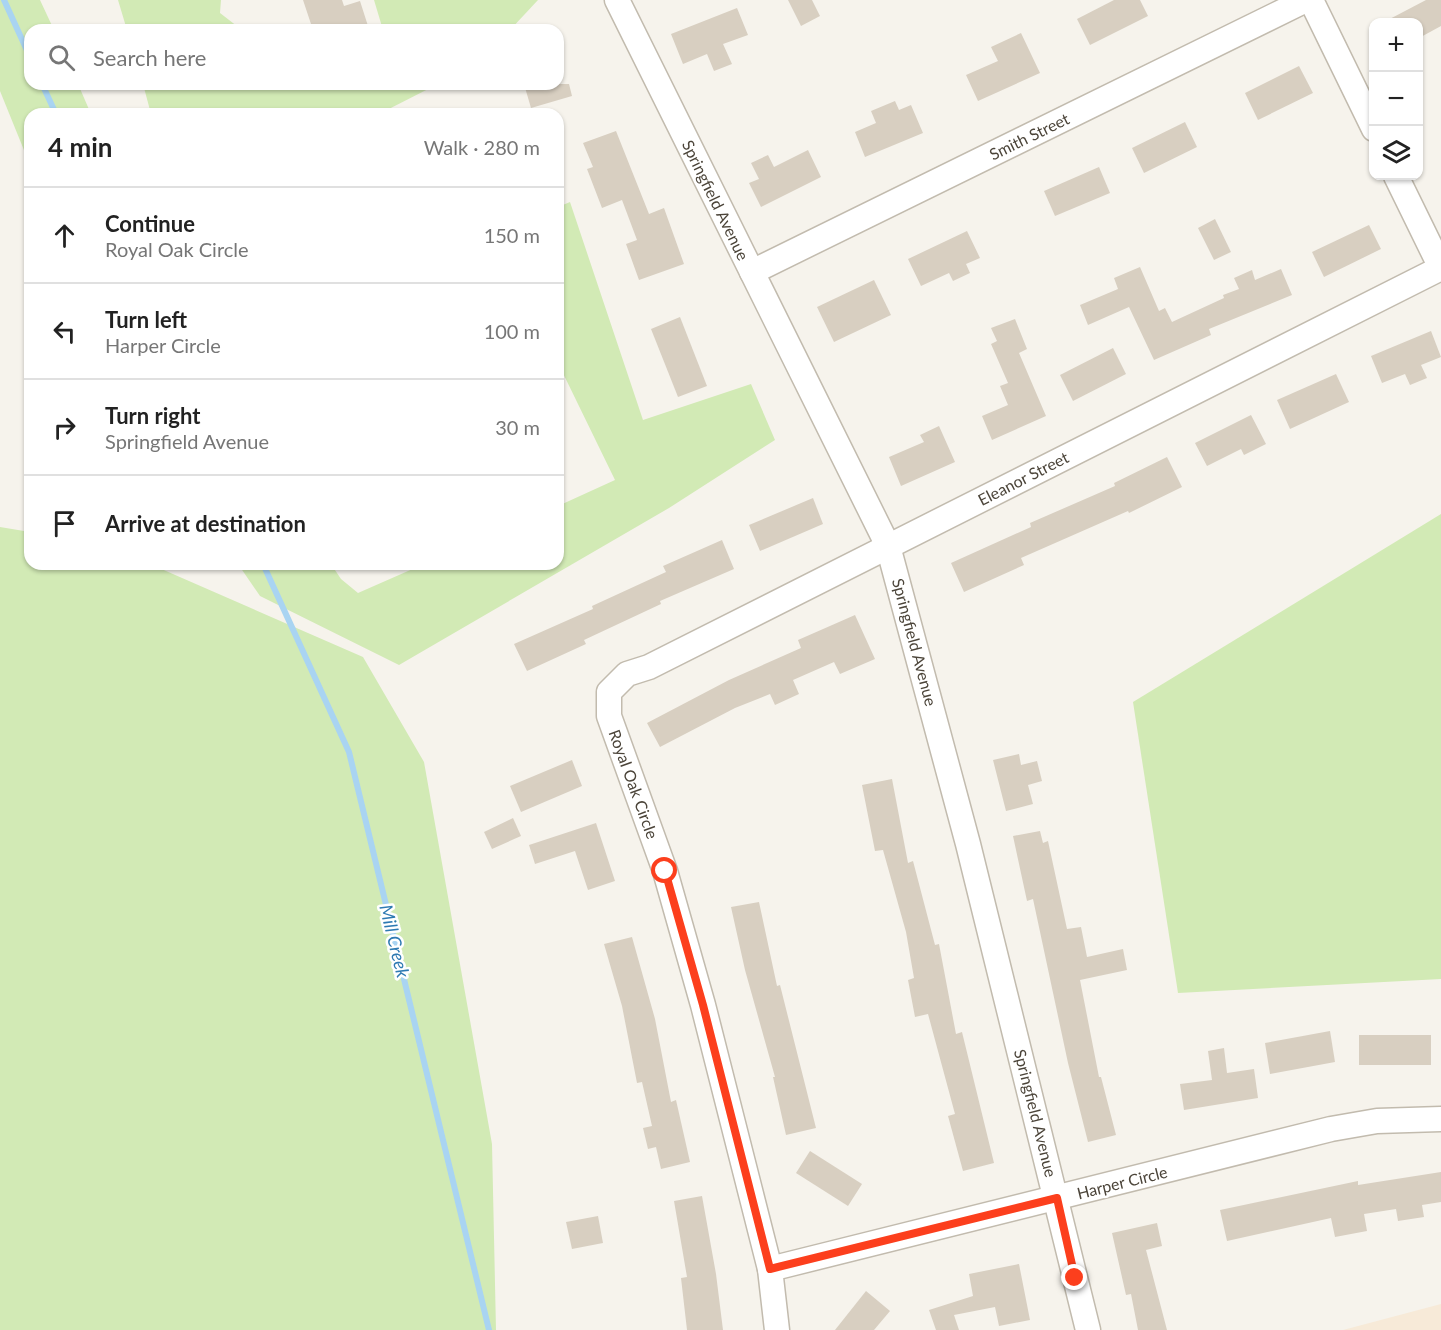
<!DOCTYPE html>
<html lang="en">
<head>
<meta charset="utf-8">
<style>
	:root { --surface:#fff; --page:#f6f6f6; --text:#222; --muted:#767676; --line:#e0e0e0 }
	body { margin:0; font-family:Lato,sans-serif; background:var(--page); color:var(--text) }
	.controls { position:absolute; right:18px; top:18px; display:grid; overflow:hidden; border-radius:12px; box-shadow:0 2px 4px #0004 }
	.controls button { width:54px; height:54px; display:grid; place-items:center; padding:0; border:0; border-bottom:2px solid var(--line); background:var(--surface); color:var(--text); font:30px sans-serif }
	.stop { position:absolute; width:18px; height:18px; margin:-14px; border:4px solid #fc3f1d; border-radius:50%; background:#fff }
	.stop.end { background:#fc3f1d; border-color:#fff; box-shadow:0 2px 6px #0008 }
	.list { margin:0; padding:0; list-style:none }
	h2 { display:flex; justify-content:space-between; align-items:center; height:78px; margin:0; padding:0 24px; font-size:26px }
	h2 small { font-size:20px; font-weight:400; color:var(--muted) }
	.list li { display:grid; grid-template-columns:39px 1fr auto; gap:18px; align-items:center; box-sizing:border-box; height:96px; padding:0 24px; border-top:2px solid var(--line) }
	.list b { display:block; font-size:22px; white-space:nowrap }
	.list p { margin:0; font-size:20px; white-space:nowrap; color:var(--muted) }
	.list em { font-size:20px; font-style:normal; color:var(--muted) }
	.icon { flex:none; width:33px; height:33px; fill:none; stroke:currentColor; stroke-width:2; stroke-linecap:round; stroke-linejoin:round }
	.map { position:relative; flex:none; width:1441px; height:1330px; overflow:hidden }
	.search { position:absolute; background:var(--surface); box-shadow:0 2px 4px #0004; left:24px; top:24px; width:540px; height:66px; display:flex; align-items:center; gap:15px; box-sizing:border-box; padding:0 21px; border-radius:18px; color:var(--muted); font-size:22px }
	.panel { position:absolute; background:var(--surface); box-shadow:0 2px 4px #0004; left:24px; top:108px; width:540px; height:462px; border-radius:18px }
	.map>svg:first-child { display:block }
	.commercial { fill:#f7ead8 }
	.green { fill:#d2eab5 }
	.lines { fill:none; stroke-linecap:round; stroke-linejoin:round }
	.stream { stroke:#a9d4f2; stroke-width:6 }
	.building { fill:#d8cfc1 }
	.minor-casing { stroke:#c2bbae; stroke-width:27 }
	.minor { stroke:#fff; stroke-width:24 }
	.route { stroke:#fc3f1d; stroke-width:8 }
	.labels { text-anchor:middle; dominant-baseline:central; stroke-width:5; stroke-linejoin:round; paint-order:stroke }
	.street-label { font-size:16px; fill:#4b4439; stroke:#fff }
	.water-label { font-size:18px; font-style:italic; fill:#2e7ab2; stroke:#fff }
</style>
</head>
<body>
<div class="map">
<svg width="1441" height="1330" viewBox="0 0 1441 1330">
	<rect width="100%" height="100%" fill="#f6f3ec"/>
	<path class="commercial" d="M 1441,1304 L 1441,1330 L 1343,1330 Z"/>
	<g class="green">
		<path d="M 0,0 L 40,0 L 54,30 L 30,30 L 30,84 L 78,84 L 91,114 L 30,114 L 30,165 L 0,91 Z"/>
		<path d="M 118,0 L 221,0 L 220,13 L 242,30 L 127,30 Z"/>
		<path d="M 374,0 L 538,0 L 510,30 L 383,30 Z"/>
		<path d="M 143,84 L 438,84 L 379,114 L 151,114 Z"/>
		<path d="M 570,202 L 643,420 L 751,384 L 775,440 L 669,508 L 399,665 L 260,596 L 238,564 L 331,564 L 341,579 L 358,593 L 424,564 L 558,564 L 558,506 L 615,480 L 558,363 L 558,207 Z"/>
		<path d="M 1441,514 L 1441,979 L 1178,993 L 1133,702 Z"/>
		<path d="M 0,527 L 30,532 L 30,564 L 150,564 L 363,657 L 424,762 L 492,1144 L 496,1330 L 0,1330 Z"/>
	</g>
	<g class="lines">
		<g class="stream">
			<path d="M 4,0 L 30,57"/>
			<path d="M 42,84 L 56,114"/>
			<path d="M 263,564 L 349,752 L 489,1330"/>
		</g>
	</g>
	<g class="building">
		<path d="M 303,0 L 342,0 L 344,6 L 360,1 L 368,26 L 354,30 L 313,30 Z"/>
		<path d="M 788,0 L 812,0 L 820,16 L 801,26 Z"/>
		<path d="M 1114,0 L 1140,0 L 1148,16 L 1090,45 L 1077,19 Z"/>
		<path d="M 1426,0 L 1441,0 L 1441,26 L 1419,38 L 1419,22 L 1384,22 Z"/>
		<path d="M 737,8 L 748,35 L 723,44 L 732,64 L 714,71 L 707,54 L 683,64 L 671,34 Z"/>
		<path d="M 1021,33 L 1040,73 L 978,101 L 966,75 L 998,61 L 991,47 Z"/>
		<path d="M 1299,66 L 1313,93 L 1258,120 L 1245,93 Z"/>
		<path d="M 524,84 L 569,84 L 572,96 L 531,108 Z"/>
		<path d="M 895,101 L 899,110 L 911,105 L 923,133 L 865,157 L 855,132 L 876,123 L 871,111 Z"/>
		<path d="M 1185,122 L 1197,147 L 1144,173 L 1132,148 Z"/>
		<path d="M 616,131 L 649,214 L 664,208 L 684,264 L 639,280 L 626,244 L 637,240 L 622,200 L 602,208 L 587,169 L 593,167 L 583,143 Z"/>
		<path d="M 808,150 L 821,177 L 761,207 L 749,183 L 759,179 L 751,163 L 768,155 L 774,167 Z"/>
		<path d="M 1099,167 L 1110,193 L 1055,216 L 1044,191 Z"/>
		<path d="M 1215,219 L 1231,252 L 1214,260 L 1198,228 Z"/>
		<path d="M 1369,225 L 1381,249 L 1324,277 L 1312,252 Z"/>
		<path d="M 967,231 L 980,258 L 966,264 L 970,273 L 953,281 L 949,273 L 921,286 L 908,259 Z"/>
		<path d="M 1140,267 L 1159,311 L 1165,308 L 1172,322 L 1224,298 L 1223,295 L 1239,289 L 1234,278 L 1252,270 L 1255,280 L 1281,269 L 1292,295 L 1209,329 L 1211,335 L 1154,360 L 1129,307 L 1088,325 L 1080,305 L 1118,289 L 1114,278 Z"/>
		<path d="M 874,280 L 891,315 L 834,342 L 817,307 Z"/>
		<path d="M 680,317 L 707,386 L 678,397 L 651,329 Z"/>
		<path d="M 1015,319 L 1027,349 L 1019,353 L 1046,416 L 992,440 L 982,416 L 1008,405 L 1000,386 L 1008,383 L 991,344 L 997,341 L 991,328 Z"/>
		<path d="M 1431,331 L 1441,357 L 1421,365 L 1427,378 L 1410,385 L 1405,374 L 1382,383 L 1371,356 Z"/>
		<path d="M 1113,348 L 1126,374 L 1073,401 L 1060,375 Z"/>
		<path d="M 1336,374 L 1349,402 L 1290,429 L 1277,400 Z"/>
		<path d="M 1251,415 L 1266,444 L 1244,455 L 1241,449 L 1207,466 L 1195,443 Z"/>
		<path d="M 939,426 L 955,462 L 901,486 L 889,457 L 924,442 L 920,435 Z"/>
		<path d="M 1167,457 L 1182,487 L 1129,513 L 1128,511 L 1021,558 L 1024,565 L 964,592 L 951,563 L 1031,527 L 1030,523 L 1115,486 L 1114,483 Z"/>
		<path d="M 813,498 L 823,524 L 760,551 L 749,525 Z"/>
		<path d="M 722,540 L 734,569 L 660,601 L 661,604 L 584,640 L 586,644 L 527,671 L 514,644 L 593,609 L 592,606 L 666,572 L 663,566 Z"/>
		<path d="M 855,615 L 875,659 L 840,674 L 834,662 L 793,680 L 799,694 L 775,705 L 770,694 L 735,708 L 660,747 L 647,723 L 729,680 L 801,648 L 798,640 Z"/>
		<path d="M 1019,754 L 1021,765 L 1037,761 L 1042,781 L 1028,785 L 1033,804 L 1006,811 L 993,760 Z"/>
		<path d="M 572,760 L 582,786 L 521,812 L 510,786 Z"/>
		<path d="M 892,779 L 908,863 L 913,861 L 935,945 L 939,944 L 956,1034 L 962,1032 L 994,1163 L 963,1171 L 948,1116 L 955,1114 L 928,1014 L 915,1017 L 908,980 L 914,978 L 906,932 L 883,850 L 875,851 L 862,785 Z"/>
		<path d="M 513,818 L 521,836 L 492,849 L 484,832 Z"/>
		<path d="M 596,823 L 615,881 L 588,890 L 575,851 L 535,864 L 529,845 Z"/>
		<path d="M 1040,831 L 1043,843 L 1048,841 L 1067,929 L 1081,927 L 1087,957 L 1123,949 L 1127,970 L 1080,980 L 1099,1077 L 1101,1077 L 1116,1135 L 1088,1142 L 1068,1063 L 1033,899 L 1027,901 L 1013,836 Z"/>
		<path d="M 759,902 L 777,986 L 780,985 L 816,1128 L 786,1135 L 773,1077 L 775,1077 L 745,970 L 731,907 Z"/>
		<path d="M 632,937 L 655,1019 L 671,1102 L 676,1100 L 690,1162 L 661,1169 L 656,1147 L 648,1149 L 643,1128 L 652,1126 L 642,1082 L 637,1083 L 622,1006 L 604,944 Z"/>
		<path d="M 1330,1031 L 1335,1062 L 1270,1074 L 1265,1043 Z"/>
		<rect x="1359" y="1035" width="72" height="30"/>
		<path d="M 1224,1048 L 1227,1073 L 1254,1069 L 1258,1098 L 1184,1110 L 1180,1084 L 1212,1080 L 1208,1051 Z"/>
		<path d="M 810,1151 L 862,1184 L 848,1206 L 796,1173 Z"/>
		<path d="M 1441,1172 L 1441,1202 L 1422,1205 L 1424,1217 L 1398,1221 L 1396,1209 L 1364,1214 L 1367,1231 L 1335,1237 L 1331,1218 L 1227,1241 L 1220,1210 L 1358,1181 L 1358,1185 Z"/>
		<path d="M 702,1196 L 716,1274 L 723,1330 L 687,1330 L 681,1278 L 687,1277 L 674,1201 Z"/>
		<path d="M 598,1216 L 603,1243 L 572,1249 L 566,1222 Z"/>
		<path d="M 1157,1223 L 1162,1246 L 1146,1250 L 1167,1330 L 1138,1330 L 1131,1294 L 1126,1295 L 1112,1233 Z"/>
		<path d="M 1019,1264 L 1030,1320 L 999,1326 L 995,1307 L 954,1315 L 959,1330 L 936,1330 L 929,1310 L 973,1296 L 969,1274 Z"/>
		<path d="M 866,1291 L 890,1311 L 874,1330 L 835,1330 Z"/>
	</g>
	<g class="lines">
		<defs>
			<g id="minor">
				<path d="M 617,0 L 888,546 L 968,844 L 1088,1330"/>
				<path d="M 1311,0 L 1374,129"/>
				<path d="M 1396,176 L 1441,268"/>
				<path d="M 752,272 L 1306,0"/>
				<path d="M 770,1269 L 1331,1129 L 1377,1121 L 1441,1119"/>
				<path d="M 777,1330 L 770,1269 L 703,1005 L 665,871 L 609,716 L 609,692 L 627,674 L 649,667 L 1441,268"/>
			</g>
		</defs>
		<use href="#minor" class="minor-casing"/>
		<use href="#minor" class="minor"/>
	</g>
	<g class="lines">
		<path class="route" d="M 665,871 L 703,1005 L 770,1269 L 1057,1198 L 1075,1278"/>
	</g>
	<g class="labels">
		<g class="street-label">
			<text transform="translate(1029 136) rotate(-26)">Smith Street</text>
			<text transform="translate(716 200) rotate(64)">Springfield Avenue</text>
			<text transform="translate(1023 478) rotate(-27)">Eleanor Street</text>
			<text transform="translate(915 642) rotate(75)">Springfield Avenue</text>
			<text transform="translate(634 784) rotate(70)">Royal Oak Circle</text>
			<text transform="translate(1036 1113) rotate(76)">Springfield Avenue</text>
			<text transform="translate(1122 1182) rotate(-14)">Harper Circle</text>
		</g>
		<g class="water-label">
			<text transform="translate(395 941) rotate(76)">Mill Creek</text>
		</g>
	</g>
</svg>
<div class="controls">
<button>+</button>
<button>−</button>
<button><svg class="icon" aria-label="layers" viewBox="0 0 24 24"><path d="M12 4l9 5-9 5-9-5zM3 14l9 5 9-5"/></svg></button>
</div>
<div class="stop" style="left:665px;top:871px"></div>
<div class="stop end" style="left:1075px;top:1278px"></div>
<div class="search"><svg class="icon" aria-label="search" viewBox="0 0 24 24"><circle cx="10" cy="10" r="6"/><path d="M15 15l6 6"/></svg>Search here</div>
<section class="panel">
<h2>4 min<small>Walk · 280 m</small></h2>
<ul class="list">
<li><svg class="icon" aria-label="ahead" viewBox="0 0 24 24"><path d="M12 20V5M6 11l6-6 6 6"/></svg><div><b>Continue</b><p>Royal Oak Circle</p></div><em>150 m</em></li>
<li><svg class="icon" aria-label="left" viewBox="0 0 24 24"><path d="M17 20v-9H6M10 6l-5 5 5 5"/></svg><div><b>Turn left</b><p>Harper Circle</p></div><em>100 m</em></li>
<li><svg class="icon" aria-label="right" viewBox="0 0 24 24"><path d="M7 20v-9h11M14 6l5 5-5 5"/></svg><div><b>Turn right</b><p>Springfield Avenue</p></div><em>30 m</em></li>
<li><svg class="icon" aria-label="arrive" viewBox="0 0 24 24"><path d="M6 21V4h12l-3 4 3 4H6"/></svg><div><b>Arrive at destination</b></div></li>
</ul>
</section>
</div>
</body>
</html>
